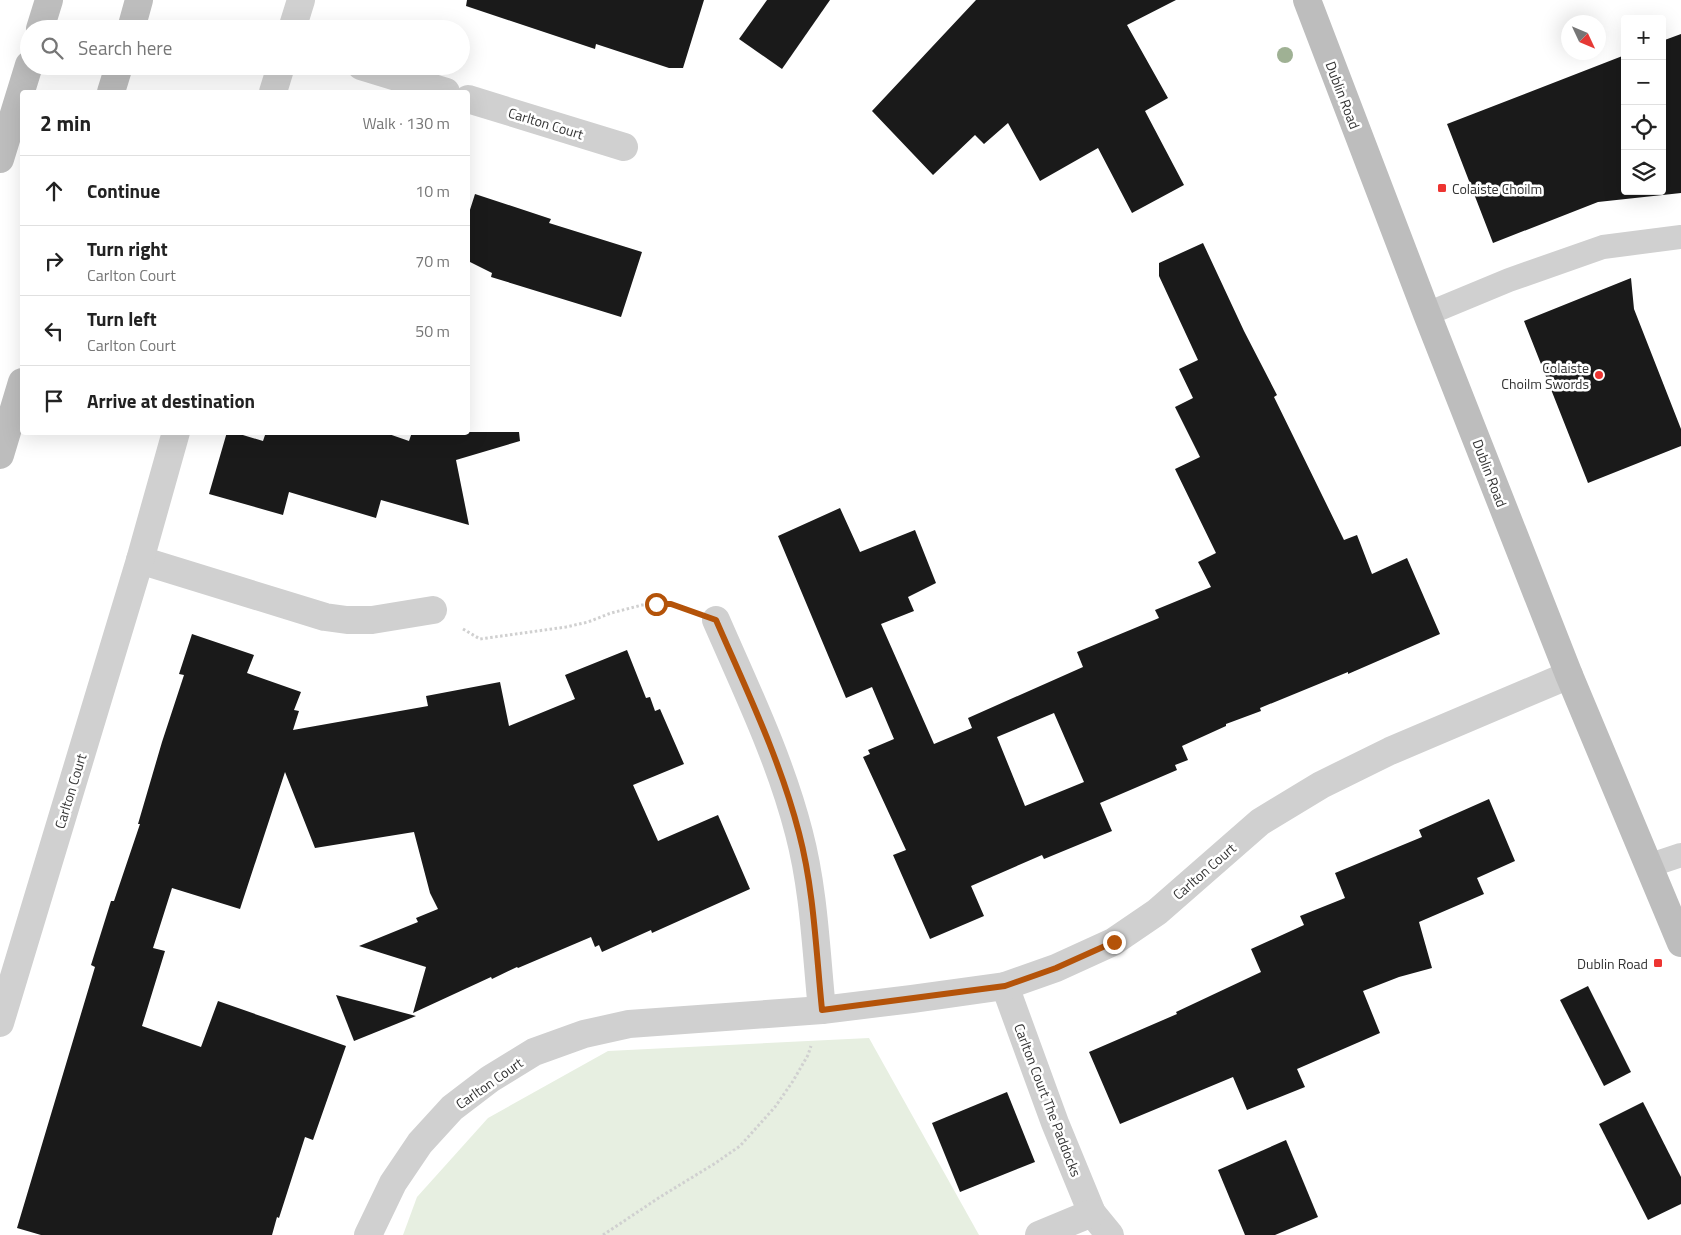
<!DOCTYPE html>
<html lang="en">
<head>
<meta charset="utf-8">
<style>
	:root { --surface:#fff; --page:#f6f6f6; --text:#222; --muted:#767676; --line:#e0e0e0 }
	body { margin:0; font-family:"Titillium Web",sans-serif; background:var(--page); color:var(--text) }
	.controls { position:absolute; right:15px; top:15px; display:grid; overflow:hidden; border-radius:5px; box-shadow:0 5px 20px #0002 }
	.controls button { width:45px; height:45px; display:grid; place-items:center; padding:0; border:0; border-bottom:1px solid var(--line); background:var(--surface); color:var(--text); font:25px sans-serif }
	.compass { position:absolute; left:1561px; top:15px; width:45px; height:45px; border-radius:50%; background:var(--surface); box-shadow:0 5px 20px #0002; rotate:134deg }
	.stop { position:absolute; width:15px; height:15px; margin:-11px; border:4px solid #b45309; border-radius:50%; background:#fff }
	.stop.end { background:#b45309; border-color:#fff; box-shadow:0 1px 5px #0008 }
	.list { margin:0; padding:0; list-style:none }
	h2 { display:flex; justify-content:space-between; align-items:center; height:65px; margin:0; padding:0 20px; font-size:21px }
	h2 small { font-size:16px; font-weight:400; color:var(--muted) }
	.list li { display:grid; grid-template-columns:32px 1fr auto; gap:15px; align-items:center; box-sizing:border-box; height:70px; padding:0 20px; border-top:1px solid var(--line) }
	.list b { display:block; font-size:19px; white-space:nowrap }
	.list p { margin:0; font-size:16px; white-space:nowrap; color:var(--muted) }
	.list em { font-size:16px; font-style:normal; color:var(--muted) }
	.icon { flex:none; width:28px; height:28px; fill:none; stroke:currentColor; stroke-width:2; stroke-linecap:round; stroke-linejoin:round }
	.map { position:relative; flex:none; width:1681px; height:1235px; overflow:hidden }
	.search { position:absolute; background:var(--surface); box-shadow:0 5px 20px #0002; left:20px; top:20px; width:450px; height:55px; display:flex; align-items:center; gap:12px; box-sizing:border-box; padding:0 18px; border-radius:28px; color:var(--muted); font-size:19px }
	.panel { position:absolute; background:var(--surface); box-shadow:0 5px 20px #0002; left:20px; top:90px; width:450px; height:345px; border-radius:5px }
	.map>svg:first-child { display:block }
	.green { fill:#e7efe1 }
	.building { fill:#1a1a1a; fill-rule:evenodd }
	.lines { fill:none; stroke-linecap:round; stroke-linejoin:round }
	.path { stroke:#d0d0d0; stroke-width:3; stroke-dasharray:2.5 2.5; stroke-linecap:butt }
	.lane { stroke:#d0d0d0; stroke-width:24 }
	.street { stroke:#d0d0d0; stroke-width:28 }
	.secondary { stroke:#bdbdbd; stroke-width:28 }
	.tree { fill:#9fb194 }
	.route { stroke:#b45309; stroke-width:6 }
	.poi-dot { fill:#ed3431; stroke:#fff; stroke-width:2 }
	.labels { text-anchor:middle; dominant-baseline:central; stroke-width:5; stroke-linejoin:round; paint-order:stroke }
	.street-label { font-size:14px; fill:#333; stroke:#fff }
	.poi-label { font-size:14px; fill:#333; stroke:#fff; text-anchor:end }
</style>
</head>
<body>
<div class="map">
<svg width="1681" height="1235" viewBox="0 0 1681 1235">
	<rect width="100%" height="100%" fill="#fff"/>
	<path class="green" d="M 869,1038 L 979,1235 L 403,1235 L 417,1197 L 488,1118 L 608,1051 Z"/>
	<g class="building">
		<path d="M 467,0 L 704,0 L 683,68 L 669,68 L 596,44 L 595,49 L 466,6 Z"/>
		<path d="M 767,0 L 830,0 L 782,69 L 739,39 Z"/>
		<path d="M 976,0 L 1176,0 L 1127,25 L 1168,98 L 1145,111 L 1184,185 L 1132,213 L 1098,148 L 1040,181 L 1008,123 L 984,144 L 975,135 L 933,175 L 872,111 Z"/>
		<path d="M 1681,34 L 1681,193 L 1598,202 L 1493,243 L 1447,124 L 1625,55 L 1625,191 L 1662,191 L 1662,41 Z"/>
		<path d="M 475,194 L 551,219 L 549,223 L 642,252 L 621,317 L 491,277 L 492,273 L 468,261 L 468,216 Z"/>
		<path d="M 1203,243 L 1244,331 L 1277,395 L 1274,397 L 1344,540 L 1357,535 L 1372,574 L 1407,558 L 1440,634 L 1348,674 L 1348,672 L 1260,708 L 1261,711 L 1226,724 L 1226,726 L 1182,746 L 1188,760 L 1175,765 L 1177,770 L 1100,803 L 1112,831 L 1044,859 L 1042,855 L 971,886 L 984,916 L 930,939 L 893,855 L 906,850 L 863,757 L 870,754 L 868,750 L 894,739 L 872,687 L 846,698 L 778,536 L 840,508 L 860,552 L 915,530 L 936,583 L 908,597 L 914,611 L 881,624 L 934,744 L 972,728 L 968,718 L 1083,667 L 1077,652 L 1159,618 L 1155,610 L 1211,587 L 1198,562 L 1216,553 L 1175,469 L 1200,457 L 1175,407 L 1193,398 L 1179,369 L 1198,360 L 1159,276 L 1159,263 ZM 1054,713 L 1084,782 L 1025,806 L 997,737 Z"/>
		<path d="M 1631,278 L 1634,309 L 1681,429 L 1681,446 L 1588,483 L 1524,321 Z"/>
		<path d="M 227,432 L 233,432 L 263,441 L 266,432 L 383,432 L 409,441 L 412,432 L 519,432 L 520,441 L 456,460 L 469,525 L 381,500 L 376,518 L 289,492 L 283,515 L 209,494 Z"/>
		<path d="M 192,634 L 254,655 L 247,673 L 301,692 L 294,710 L 299,711 L 293,730 L 428,706 L 426,696 L 500,682 L 509,726 L 575,699 L 565,675 L 627,650 L 646,698 L 650,697 L 655,711 L 660,709 L 684,764 L 633,785 L 658,841 L 718,815 L 750,889 L 652,933 L 651,930 L 602,952 L 599,945 L 595,947 L 591,937 L 518,968 L 517,967 L 492,979 L 491,977 L 413,1013 L 426,967 L 359,946 L 418,922 L 416,918 L 438,909 L 430,893 L 414,832 L 315,848 L 285,772 L 240,909 L 172,888 L 153,948 L 165,951 L 142,1026 L 201,1047 L 218,1001 L 346,1046 L 313,1140 L 305,1137 L 279,1218 L 277,1217 L 272,1235 L 41,1235 L 17,1228 L 95,967 L 91,965 L 111,901 L 114,901 L 140,824 L 138,824 L 162,742 L 184,675 L 179,674 Z"/>
		<path d="M 1489,799 L 1515,861 L 1477,878 L 1484,894 L 1419,922 L 1432,968 L 1399,977 L 1363,991 L 1380,1033 L 1297,1069 L 1305,1087 L 1247,1110 L 1233,1077 L 1120,1124 L 1089,1052 L 1177,1014 L 1176,1012 L 1261,972 L 1251,949 L 1304,925 L 1300,916 L 1345,898 L 1335,873 L 1422,837 L 1419,830 Z"/>
		<path d="M 1588,986 L 1631,1072 L 1604,1086 L 1560,1000 Z"/>
		<path d="M 336,995 L 416,1016 L 354,1041 Z"/>
		<path d="M 1007,1092 L 1035,1162 L 960,1192 L 932,1123 Z"/>
		<path d="M 1643,1102 L 1681,1177 L 1681,1204 L 1648,1220 L 1599,1124 Z"/>
		<path d="M 1286,1140 L 1318,1217 L 1275,1235 L 1245,1235 L 1218,1170 Z"/>
	</g>
	<g class="lines">
		<g class="path">
			<path d="M 463,629 L 480,639 L 566,627 L 588,622 L 611,613 L 642,605 L 671,603 L 684,608"/>
			<path d="M 603,1235 L 660,1197 L 714,1164 L 740,1146 L 775,1107 L 793,1081 L 808,1055 L 811,1046"/>
		</g>
		<g class="lane">
			<path d="M 1427,314 L 1509,280 L 1603,247 L 1681,237"/>
			<path d="M 1648,866 L 1681,855"/>
		</g>
		<g class="street">
			<path d="M 292,29 L 301,0"/>
			<path d="M 361,66 L 446,92"/>
			<path d="M 273,92 L 281,66"/>
			<path d="M 468,99 L 624,147"/>
			<path d="M 140,560 L 325,617 L 347,620 L 372,620 L 433,610"/>
			<path d="M 716,620 C 746,689 780,759 799,833 C 814,890 816,951 822,1010"/>
			<path d="M 1005,986 L 1055,1123 L 1092,1213 L 1110,1235"/>
			<path d="M 0,1023 L 140,560 L 176,432"/>
			<path d="M 368,1235 L 393,1183 L 420,1143 L 452,1108 L 490,1079 L 534,1052 L 584,1034 L 629,1024 L 822,1010 L 912,999 L 1005,986 L 1056,968 L 1113,942 L 1157,912 L 1260,822 L 1321,785 L 1390,751 L 1569,675"/>
			<path d="M 1039,1235 L 1092,1213"/>
		</g>
		<g class="secondary">
			<path d="M 1307,0 L 1427,314 L 1569,675 L 1681,943"/>
			<path d="M 40,29 L 49,0"/>
			<path d="M 131,29 L 139,0"/>
			<path d="M 111,92 L 119,66"/>
			<path d="M 0,159 L 29,65"/>
			<path d="M 0,455 L 22,382"/>
		</g>
	</g>
	<circle class="tree" cx="1285" cy="55" r="8"/>
	<g class="lines">
		<path class="route" d="M 656,604 L 671,604 L 716,620 C 746,689 780,759 799,833 C 814,890 816,951 822,1010 L 1005,986 L 1056,968 L 1114,942"/>
	</g>
	<g class="poi-dot">
		<rect x="1437" y="183" width="10" height="10" rx="2.5"/>
		<circle cx="1599" cy="375" r="5"/>
		<rect x="1653" y="958" width="10" height="10" rx="2.5"/>
	</g>
	<g class="labels">
		<g class="street-label">
			<text transform="translate(1343 95) rotate(69)">Dublin Road</text>
			<text transform="translate(546 123) rotate(17)">Carlton Court</text>
			<text transform="translate(1490 473) rotate(69)">Dublin Road</text>
			<text transform="translate(70 791) rotate(-73)">Carlton Court</text>
			<text transform="translate(1204 871) rotate(-41)">Carlton Court</text>
			<text transform="translate(489 1083) rotate(-35)">Carlton Court</text>
			<text transform="translate(1048 1100) rotate(69)">Carlton Court The Paddocks</text>
		</g>
		<g class="poi-label">
			<text x="1452" y="188" text-anchor="start">Colaiste Choilm</text>
			<text x="1589" y="367">Colaiste<tspan x="1589" dy="16">Choilm Swords</tspan></text>
			<text x="1648" y="963">Dublin Road</text>
		</g>
	</g>
</svg>
<div class="controls">
<button>+</button>
<button>−</button>
<button><svg class="icon" aria-label="locate" viewBox="0 0 24 24"><circle cx="12" cy="12" r="6"/><path d="M12 2v4M12 18v4M2 12h4M18 12h4"/></svg></button>
<button><svg class="icon" aria-label="layers" viewBox="0 0 24 24"><path d="M12 4l9 5-9 5-9-5zM3 14l9 5 9-5"/></svg></button>
</div>
<svg class="compass" viewBox="-18 -18 36 36"><path d="M0-13l5 13h-10z" fill="#e53935"/><path d="M0 13l5-13h-10z" fill="#767676"/></svg>
<div class="stop" style="left:656px;top:604px"></div>
<div class="stop end" style="left:1114px;top:942px"></div>
<div class="search"><svg class="icon" aria-label="search" viewBox="0 0 24 24"><circle cx="10" cy="10" r="6"/><path d="M15 15l6 6"/></svg>Search here</div>
<section class="panel">
<h2>2 min<small>Walk · 130 m</small></h2>
<ul class="list">
<li><svg class="icon" aria-label="ahead" viewBox="0 0 24 24"><path d="M12 20V5M6 11l6-6 6 6"/></svg><div><b>Continue</b></div><em>10 m</em></li>
<li><svg class="icon" aria-label="right" viewBox="0 0 24 24"><path d="M7 20v-9h11M14 6l5 5-5 5"/></svg><div><b>Turn right</b><p>Carlton Court</p></div><em>70 m</em></li>
<li><svg class="icon" aria-label="left" viewBox="0 0 24 24"><path d="M17 20v-9H6M10 6l-5 5 5 5"/></svg><div><b>Turn left</b><p>Carlton Court</p></div><em>50 m</em></li>
<li><svg class="icon" aria-label="arrive" viewBox="0 0 24 24"><path d="M6 21V4h12l-3 4 3 4H6"/></svg><div><b>Arrive at destination</b></div></li>
</ul>
</section>
</div>
</body>
</html>
